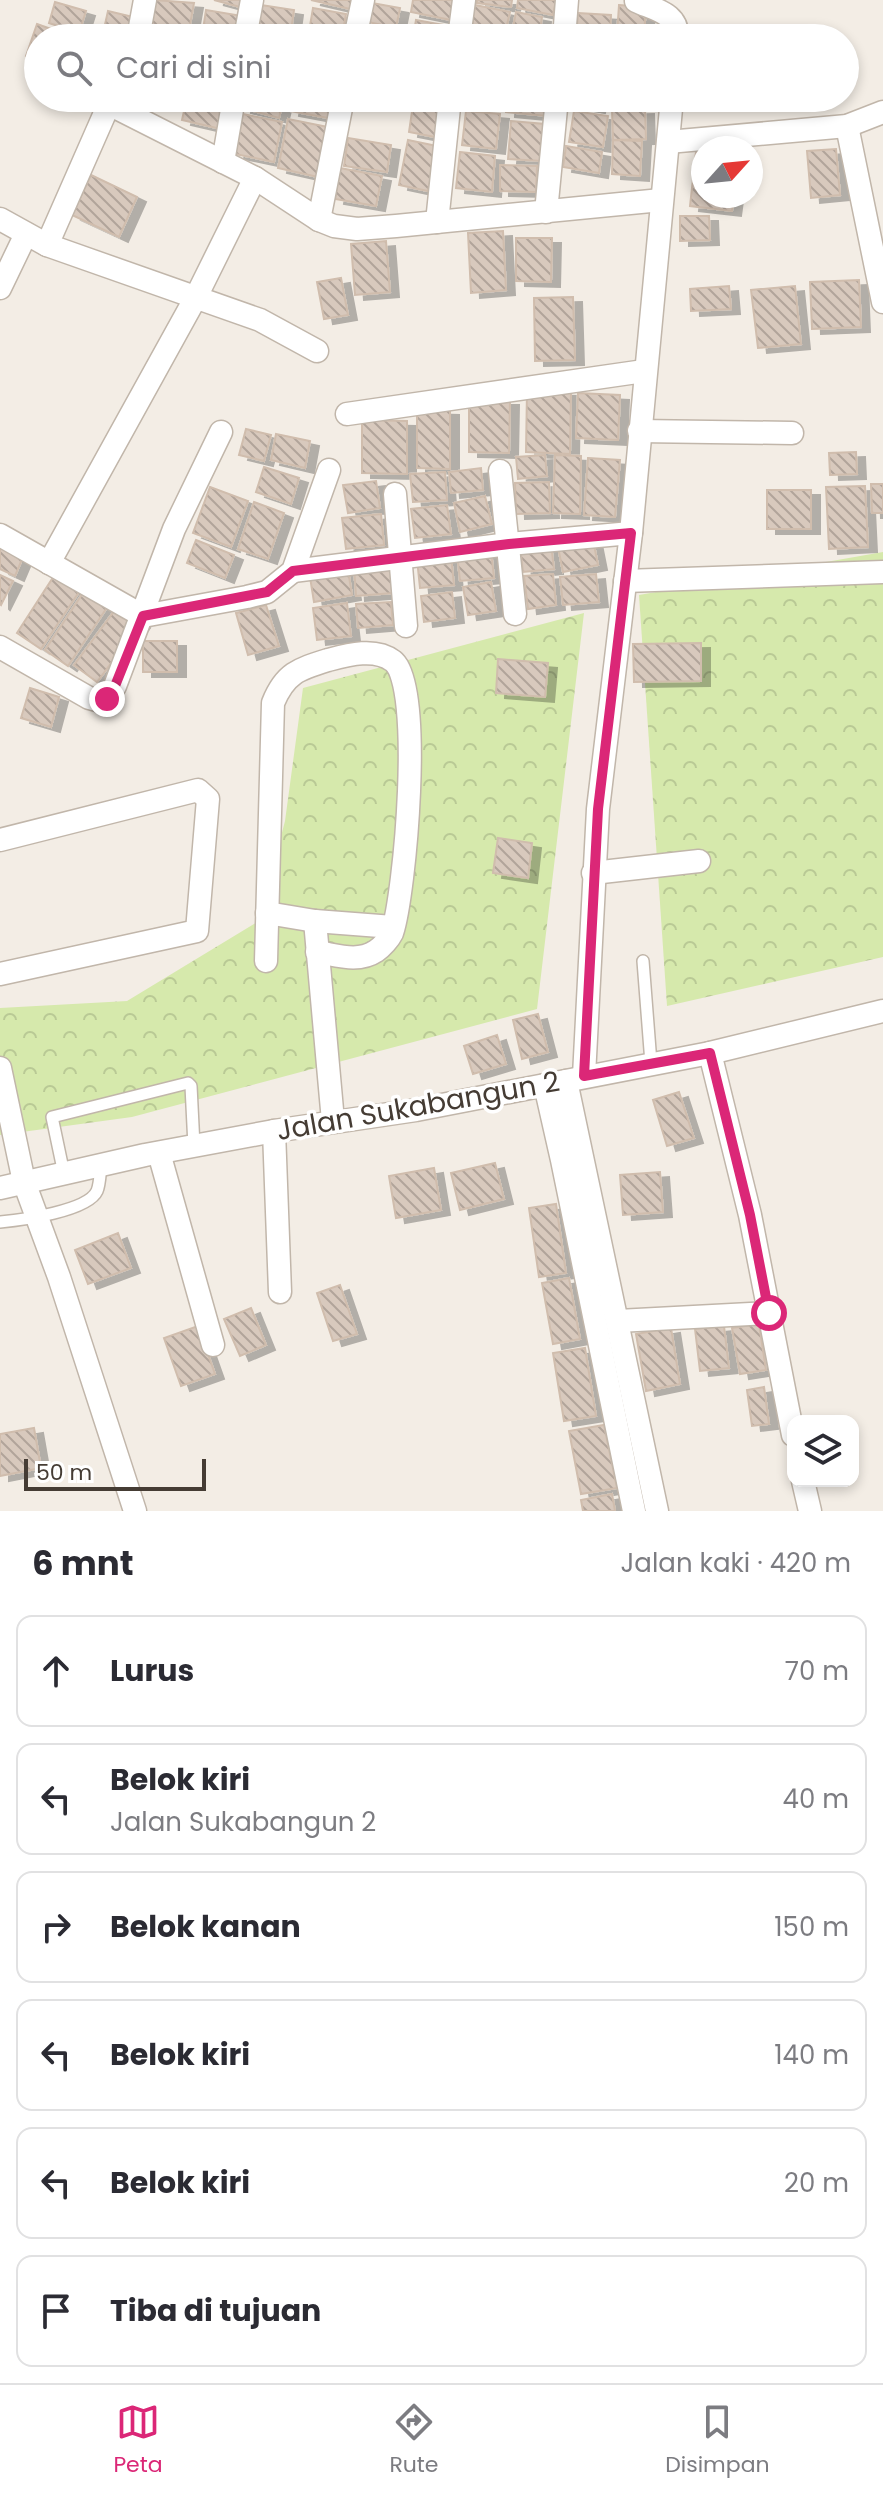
<!DOCTYPE html>
<html lang="id">
<head>
<meta charset="utf-8">
<style>
	:root { --surface:#fff; --page:#f2f2f3; --text:#2b2b33; --muted:#7c7c81; --line:#e1e1e2; --accent:#db2777 }
	body { margin:0; font-family:Poppins,sans-serif; background:var(--page); color:var(--text) }
	.controls { position:absolute; right:24px; bottom:24px; display:grid; overflow:hidden; border-radius:16px; box-shadow:0 4px 12px #0003 }
	.controls button { width:72px; height:72px; display:grid; place-items:center; padding:0; border:0; border-bottom:2px solid var(--line); background:var(--surface); color:var(--text); font:40px sans-serif }
	.compass { position:absolute; left:691px; top:136px; width:72px; height:72px; border-radius:50%; background:var(--surface); box-shadow:0 4px 12px #0003; rotate:63deg }
	.scale { position:absolute; left:24px; bottom:20px; width:182px; box-sizing:border-box; padding-left:8px; border:4px solid #453c34; border-top:0; font-size:22px; line-height:28px; white-space:nowrap; color:#453c34; -webkit-text-stroke:6px #fff; paint-order:stroke }
	.stop { position:absolute; width:24px; height:24px; margin:-18px; border:6px solid #db2777; border-radius:50%; background:#fff }
	.stop.end { background:#db2777; border-color:#fff; box-shadow:0 2px 8px #0008 }
	.list { margin:0; padding:0; list-style:none }
	h2 { display:flex; justify-content:space-between; align-items:center; height:104px; margin:0; padding:0 32px; font-size:34px }
	h2 small { font-size:26px; font-weight:400; color:var(--muted) }
	.list li { display:grid; grid-template-columns:52px 1fr auto; gap:24px; align-items:center; box-sizing:border-box; height:112px; margin:0 16px 16px; padding:0 16px; border:2px solid var(--line); border-radius:16px }
	.list b { display:block; font-size:30px; white-space:nowrap }
	.list p { margin:0; font-size:26px; white-space:nowrap; color:var(--muted) }
	.list em { font-size:26px; font-style:normal; color:var(--muted) }
	.icon { flex:none; width:44px; height:44px; fill:none; stroke:currentColor; stroke-width:2; stroke-linecap:round; stroke-linejoin:round }
	.map { position:relative; flex:none; width:883px; height:1511px; overflow:hidden }
	.search { position:absolute; background:var(--surface); box-shadow:0 4px 12px #0003; left:24px; right:24px; top:24px; height:88px; display:flex; align-items:center; gap:20px; box-sizing:border-box; padding:0 28px; border-radius:44px; color:var(--muted); font-size:30px }
	.sheet { height:872px; background:var(--surface) }
	nav { display:flex; justify-content:space-around; align-items:center; box-sizing:border-box; height:112px; border-top:2px solid var(--line); background:var(--surface); font-size:22px; color:var(--muted) }
	nav a { display:grid; justify-items:center; gap:4px }
	nav .on { color:var(--accent) }
	.map>svg:first-child { display:block }
	.forest { fill:url(#forest-crowns) }
	.building { fill:url(#building-back-hatch); stroke:#d0bdad; stroke-width:2; filter:url(#shadow) }
	.lines { fill:none; stroke-linecap:round; stroke-linejoin:round }
	.service-casing { stroke:#c1b6aa; stroke-width:14 }
	.minor-casing { stroke:#c1b6aa; stroke-width:25 }
	.service { stroke:#fff; stroke-width:11 }
	.minor { stroke:#fff; stroke-width:22 }
	.route { stroke:#db2777; stroke-width:10 }
	.labels { text-anchor:middle; dominant-baseline:central; stroke-width:7; stroke-linejoin:round; paint-order:stroke }
	.street-label { font-size:28px; fill:#453c34; stroke:#fff }
</style>
</head>
<body>
<div class="map">
<svg width="883" height="1511" viewBox="0 0 883 1511">
	<defs>
		<pattern id="forest-crowns" width="20" height="18" patternUnits="userSpaceOnUse" patternTransform="scale(2)"><rect width="20" height="18" fill="#d6e9ac"/><path d="M2 6a3 3 0 1 1 6 0M12 15a3 3 0 1 1 6 0" fill="none" stroke="#b9c995"/></pattern>
		<pattern id="building-back-hatch" width="6" height="6" patternUnits="userSpaceOnUse" patternTransform="scale(2)"><rect width="6" height="6" fill="#d8c9bd"/><path d="M-1 5l2 2M0 0l6 6M5-1l2 2" fill="none" stroke="#b1a49a"/></pattern>
		<filter id="shadow"><feDropShadow dx="9" dy="5" stdDeviation="0" flood-color="#0004"/></filter>
	</defs>
	<rect width="100%" height="100%" fill="#f3ede5"/>
	<g class="forest">
		<path d="M 883,552 L 883,957 L 667,1006 L 639,595 Z"/>
		<path d="M 584,613 L 537,1009 L 132,1117 L 0,1135 L 0,1008 L 127,1001 L 259,921 L 285,821 L 303,688 Z"/>
	</g>
	<g class="building">
		<path d="M 154,0 L 194,3 L 188,36 L 149,29 Z"/>
		<path d="M 214,0 L 242,0 L 240,7 Z"/>
		<path d="M 311,0 L 352,0 L 350,9 Z"/>
		<path d="M 413,0 L 455,0 L 451,20 L 411,12 Z"/>
		<path d="M 477,0 L 512,0 L 511,7 L 477,3 Z"/>
		<path d="M 518,0 L 556,0 L 553,15 L 517,8 Z"/>
		<path d="M 55,2 L 86,11 L 79,33 L 49,23 Z"/>
		<path d="M 372,3 L 400,8 L 396,28 L 368,22 Z"/>
		<path d="M 261,5 L 294,10 L 290,38 L 257,38 Z"/>
		<path d="M 475,5 L 510,12 L 504,38 L 470,34 Z"/>
		<path d="M 619,5 L 646,7 L 644,36 L 617,35 Z"/>
		<path d="M 313,8 L 346,14 L 342,38 L 308,38 Z"/>
		<path d="M 206,10 L 242,16 L 239,36 L 203,30 Z"/>
		<path d="M 108,11 L 133,17 L 128,38 L 102,38 Z"/>
		<path d="M 516,12 L 542,17 L 539,38 L 511,38 Z"/>
		<path d="M 578,13 L 611,15 L 610,38 L 576,38 Z"/>
		<path d="M 416,20 L 455,27 L 453,38 L 413,38 Z"/>
		<path d="M 37,24 L 76,38 L 38,38 L 38,61 L 26,56 Z"/>
		<path d="M 759,27 L 790,28 L 790,38 L 759,38 Z"/>
		<path d="M 143,98 L 179,98 L 177,105 Z"/>
		<path d="M 187,98 L 227,98 L 221,129 L 182,120 Z"/>
		<path d="M 245,98 L 284,98 L 279,118 L 242,108 Z"/>
		<path d="M 292,98 L 332,98 L 328,118 L 290,111 Z"/>
		<path d="M 414,98 L 442,98 L 435,137 L 409,132 Z"/>
		<path d="M 507,98 L 549,98 L 547,116 L 506,112 Z"/>
		<path d="M 574,98 L 598,98 L 596,108 L 573,104 Z"/>
		<path d="M 614,98 L 650,98 L 650,104 L 614,103 Z"/>
		<rect x="759" y="98" width="30" height="4"/>
		<path d="M 645,109 L 646,139 L 613,140 L 612,110 Z"/>
		<path d="M 466,111 L 500,114 L 496,149 L 462,145 Z"/>
		<path d="M 574,111 L 608,116 L 603,147 L 569,142 Z"/>
		<path d="M 243,114 L 282,122 L 274,162 L 235,154 Z"/>
		<path d="M 288,119 L 328,127 L 318,177 L 278,168 Z"/>
		<path d="M 511,121 L 545,124 L 542,161 L 508,159 Z"/>
		<path d="M 348,138 L 391,145 L 387,172 L 344,166 Z"/>
		<path d="M 408,140 L 437,146 L 428,191 L 399,185 Z"/>
		<path d="M 613,140 L 642,141 L 640,176 L 612,174 Z"/>
		<path d="M 566,146 L 602,152 L 599,173 L 563,167 Z"/>
		<path d="M 836,149 L 840,195 L 811,198 L 807,151 Z"/>
		<path d="M 460,152 L 495,156 L 492,192 L 456,188 Z"/>
		<path d="M 696,152 L 703,153 L 703,196 L 734,196 L 732,211 L 690,206 Z"/>
		<path d="M 500,165 L 537,166 L 536,192 L 500,191 Z"/>
		<path d="M 340,168 L 382,176 L 376,206 L 335,199 Z"/>
		<path d="M 91,175 L 137,197 L 119,237 L 72,215 Z"/>
		<path d="M 680,216 L 709,216 L 710,240 L 680,241 Z"/>
		<path d="M 503,231 L 506,290 L 471,293 L 468,233 Z"/>
		<path d="M 516,238 L 552,238 L 551,282 L 516,281 Z"/>
		<path d="M 386,241 L 390,292 L 355,295 L 351,244 Z"/>
		<path d="M 341,278 L 348,315 L 324,319 L 317,282 Z"/>
		<path d="M 859,280 L 861,327 L 812,329 L 810,282 Z"/>
		<path d="M 729,286 L 731,309 L 691,311 L 690,289 Z"/>
		<path d="M 795,286 L 801,344 L 758,348 L 751,290 Z"/>
		<path d="M 573,297 L 575,360 L 535,361 L 534,298 Z"/>
		<path d="M 527,390 L 571,391 L 570,454 L 526,452 Z"/>
		<path d="M 578,393 L 620,395 L 618,440 L 576,438 Z"/>
		<path d="M 469,400 L 510,400 L 509,453 L 469,452 Z"/>
		<path d="M 417,409 L 450,410 L 450,469 L 417,468 Z"/>
		<path d="M 362,420 L 407,421 L 407,474 L 362,473 Z"/>
		<path d="M 246,429 L 271,435 L 264,461 L 239,455 Z"/>
		<path d="M 276,434 L 310,441 L 305,468 L 271,460 Z"/>
		<path d="M 856,452 L 857,474 L 830,475 L 829,453 Z"/>
		<path d="M 545,455 L 547,476 L 518,479 L 516,457 Z"/>
		<path d="M 555,455 L 581,456 L 580,514 L 553,513 Z"/>
		<path d="M 588,458 L 620,460 L 615,517 L 584,515 Z"/>
		<path d="M 264,467 L 299,478 L 291,504 L 256,492 Z"/>
		<path d="M 481,468 L 483,490 L 451,493 L 449,472 Z"/>
		<path d="M 445,472 L 447,500 L 413,502 L 410,474 Z"/>
		<path d="M 376,481 L 380,508 L 348,513 L 343,485 Z"/>
		<path d="M 549,482 L 550,513 L 516,514 L 515,483 Z"/>
		<path d="M 871,484 L 883,484 L 883,513 L 872,513 Z"/>
		<path d="M 865,486 L 868,547 L 829,549 L 826,487 Z"/>
		<path d="M 210,487 L 248,501 L 231,547 L 193,533 Z"/>
		<rect x="767" y="490" width="44" height="39"/>
		<path d="M 485,496 L 492,524 L 460,532 L 454,503 Z"/>
		<path d="M 254,502 L 284,513 L 268,559 L 238,549 Z"/>
		<path d="M 447,505 L 451,534 L 415,538 L 411,509 Z"/>
		<path d="M 381,514 L 384,545 L 346,549 L 342,518 Z"/>
		<path d="M 0,538 L 26,550 L 15,576 L 0,569 Z"/>
		<path d="M 196,540 L 234,555 L 225,578 L 187,563 Z"/>
		<path d="M 593,540 L 598,565 L 563,572 L 558,547 Z"/>
		<path d="M 551,544 L 554,569 L 523,572 L 520,547 Z"/>
		<path d="M 491,550 L 494,578 L 460,581 L 457,553 Z"/>
		<path d="M 451,556 L 454,585 L 420,588 L 417,559 Z"/>
		<path d="M 391,564 L 393,593 L 356,596 L 354,567 Z"/>
		<path d="M 348,570 L 352,595 L 314,602 L 310,577 Z"/>
		<path d="M 553,574 L 556,605 L 528,609 L 524,576 Z"/>
		<path d="M 596,574 L 599,602 L 563,605 L 560,577 Z"/>
		<path d="M 0,575 L 13,581 L 1,605 L 0,604 Z"/>
		<path d="M 54,576 L 79,592 L 41,649 L 17,633 Z"/>
		<path d="M 491,582 L 496,611 L 468,615 L 463,587 Z"/>
		<path d="M 85,590 L 108,606 L 68,666 L 45,650 Z"/>
		<path d="M 452,592 L 455,618 L 424,622 L 421,596 Z"/>
		<path d="M 391,602 L 393,625 L 358,628 L 356,604 Z"/>
		<path d="M 347,603 L 351,636 L 317,640 L 313,608 Z"/>
		<path d="M 266,605 L 279,646 L 248,655 L 236,613 Z"/>
		<path d="M 118,606 L 141,623 L 97,682 L 74,665 Z"/>
		<rect x="143" y="641" width="34" height="31"/>
		<path d="M 701,643 L 701,681 L 634,682 L 633,644 Z"/>
		<path d="M 498,659 L 548,663 L 545,697 L 496,693 Z"/>
		<path d="M 30,688 L 59,697 L 51,727 L 21,718 Z"/>
		<path d="M 498,838 L 532,843 L 528,878 L 493,873 Z"/>
		<path d="M 538,1014 L 548,1052 L 522,1059 L 513,1020 Z"/>
		<path d="M 497,1035 L 506,1064 L 473,1074 L 464,1046 Z"/>
		<path d="M 679,1092 L 694,1138 L 667,1146 L 653,1100 Z"/>
		<path d="M 495,1163 L 504,1199 L 460,1210 L 451,1173 Z"/>
		<path d="M 434,1168 L 441,1210 L 396,1218 L 389,1176 Z"/>
		<path d="M 660,1172 L 663,1212 L 623,1215 L 620,1175 Z"/>
		<path d="M 556,1204 L 566,1273 L 539,1277 L 529,1208 Z"/>
		<path d="M 118,1233 L 131,1268 L 88,1284 L 75,1250 Z"/>
		<path d="M 569,1278 L 580,1339 L 553,1344 L 542,1283 Z"/>
		<path d="M 340,1285 L 357,1334 L 333,1341 L 317,1293 Z"/>
		<path d="M 251,1308 L 266,1345 L 240,1356 L 224,1319 Z"/>
		<path d="M 759,1324 L 766,1370 L 740,1374 L 732,1328 Z"/>
		<path d="M 198,1326 L 215,1374 L 181,1386 L 164,1338 Z"/>
		<path d="M 724,1326 L 729,1368 L 700,1371 L 695,1329 Z"/>
		<path d="M 671,1328 L 680,1384 L 646,1391 L 636,1334 Z"/>
		<path d="M 585,1348 L 596,1416 L 564,1421 L 553,1353 Z"/>
		<path d="M 764,1387 L 769,1424 L 752,1426 L 747,1390 Z"/>
		<path d="M 604,1425 L 617,1488 L 581,1494 L 569,1431 Z"/>
		<path d="M 34,1428 L 41,1468 L 0,1476 L 0,1434 Z"/>
		<path d="M 612,1494 L 615,1511 L 583,1511 L 581,1500 Z"/>
	</g>
	<g class="lines">
		<defs>
			<g id="service">
				<path d="M 643,961 L 651,1063"/>
				<path d="M 64,1174 L 52,1117 L 188,1083 L 191,1086 L 194,1146"/>
				<path d="M 0,1222 C 22,1220 88,1211 97,1191 C 100,1184 100,1173 101,1165"/>
			</g>
			<g id="minor">
				<path d="M 636,1 C 655,10 679,13 677,38"/>
				<path d="M 138,38 L 145,0"/>
				<path d="M 245,38 L 252,0"/>
				<path d="M 355,38 L 363,0"/>
				<path d="M 459,38 L 464,0"/>
				<path d="M 564,38 L 567,0"/>
				<path d="M 97,98 L 255,178 L 319,220 L 334,226 L 357,229 L 396,226 L 661,200"/>
				<path d="M 847,126 L 883,302"/>
				<path d="M 668,142 L 847,126 L 883,112"/>
				<path d="M 223,162 L 234,98"/>
				<path d="M 546,212 L 557,98"/>
				<path d="M 0,219 L 47,245 L 109,104"/>
				<path d="M 319,220 L 343,98"/>
				<path d="M 437,222 L 450,98"/>
				<path d="M 47,245 L 260,320 L 317,351"/>
				<path d="M 0,288 L 26,234"/>
				<path d="M 347,414 L 644,371"/>
				<path d="M 639,431 L 792,433"/>
				<path d="M 500,471 L 515,614"/>
				<path d="M 395,494 L 406,626"/>
				<path d="M 0,535 L 143,616 L 247,597 L 267,592 L 293,571 L 329,470"/>
				<path d="M 49,563 L 196,297 L 255,178"/>
				<path d="M 293,571 L 509,544 L 631,533"/>
				<path d="M 625,581 L 883,572"/>
				<path d="M 0,647 L 89,698 L 100,701 L 107,699 L 115,686 L 174,529 L 221,432"/>
				<path d="M 0,840 L 198,790 L 208,799 L 197,931 L 0,974"/>
				<path d="M 593,873 L 699,861"/>
				<path d="M 267,913 L 315,921 L 393,927"/>
				<path d="M 315,921 L 333,1121"/>
				<path d="M 266,961 L 273,703 C 285,673 299,669 328,660 C 347,655 375,647 393,661 C 424,684 405,895 392,933 C 389,939 382,947 376,951 C 358,963 337,955 317,952"/>
				<path d="M 710,1053 L 750,1215 L 793,1435"/>
				<path d="M 0,1068 L 24,1182 L 59,1277 L 135,1511"/>
				<path d="M 584,1076 L 598,809 L 631,533 L 672,98"/>
				<path d="M 566,1081 L 657,1511"/>
				<path d="M 545,1085 L 562,1160 L 634,1511"/>
				<path d="M 274,1131 L 280,1292"/>
				<path d="M 159,1153 L 213,1345"/>
				<path d="M 0,1188 L 145,1155 L 274,1131 L 416,1110 L 710,1053 L 883,1011"/>
				<path d="M 618,1321 L 769,1313"/>
				<path d="M 803,1481 L 810,1511"/>
			</g>
		</defs>
		<use href="#service" class="service-casing"/>
		<use href="#minor" class="minor-casing"/>
		<use href="#service" class="service"/>
		<use href="#minor" class="minor"/>
	</g>
	<g class="lines">
		<path class="route" d="M 107,699 L 115,686 L 143,616 L 267,592 L 293,571 L 509,544 L 631,533 L 598,809 L 584,1076 L 710,1053 L 750,1215 L 769,1313"/>
	</g>
	<g class="labels">
		<g class="street-label">
			<text transform="translate(418 1106) rotate(-10)">Jalan Sukabangun 2</text>
		</g>
	</g>
</svg>
<div class="controls">
<button><svg class="icon" aria-label="layers" viewBox="0 0 24 24"><path d="M12 4l9 5-9 5-9-5zM3 14l9 5 9-5"/></svg></button>
</div>
<svg class="compass" viewBox="-18 -18 36 36"><path d="M0-13l5 13h-10z" fill="#e53935"/><path d="M0 13l5-13h-10z" fill="#7c7c81"/></svg>
<div class="scale">50 m</div>
<div class="stop" style="left:769px;top:1313px"></div>
<div class="stop end" style="left:107px;top:699px"></div>
<div class="search"><svg class="icon" aria-label="search" viewBox="0 0 24 24"><circle cx="10" cy="10" r="6"/><path d="M15 15l6 6"/></svg>Cari di sini</div>
</div>
<section class="sheet">
<h2>6 mnt<small>Jalan kaki · 420 m</small></h2>
<ul class="list">
<li><svg class="icon" aria-label="ahead" viewBox="0 0 24 24"><path d="M12 20V5M6 11l6-6 6 6"/></svg><div><b>Lurus</b></div><em>70 m</em></li>
<li><svg class="icon" aria-label="left" viewBox="0 0 24 24"><path d="M17 20v-9H6M10 6l-5 5 5 5"/></svg><div><b>Belok kiri</b><p>Jalan Sukabangun 2</p></div><em>40 m</em></li>
<li><svg class="icon" aria-label="right" viewBox="0 0 24 24"><path d="M7 20v-9h11M14 6l5 5-5 5"/></svg><div><b>Belok kanan</b></div><em>150 m</em></li>
<li><svg class="icon" aria-label="left" viewBox="0 0 24 24"><path d="M17 20v-9H6M10 6l-5 5 5 5"/></svg><div><b>Belok kiri</b></div><em>140 m</em></li>
<li><svg class="icon" aria-label="left" viewBox="0 0 24 24"><path d="M17 20v-9H6M10 6l-5 5 5 5"/></svg><div><b>Belok kiri</b></div><em>20 m</em></li>
<li><svg class="icon" aria-label="arrive" viewBox="0 0 24 24"><path d="M6 21V4h12l-3 4 3 4H6"/></svg><div><b>Tiba di tujuan</b></div></li>
</ul>
</section>
<nav>
<a class="on"><svg class="icon" aria-label="map" viewBox="0 0 24 24"><path d="M3 6l6-2 6 2 6-2v14l-6 2-6-2-6 2zM9 4v14M15 6v14"/></svg>Peta</a>
<a><svg class="icon" aria-label="directions" viewBox="0 0 24 24"><path d="M12 3l9 9-9 9-9-9zM9 14v-3h6M13 9l2 2-2 2"/></svg>Rute</a>
<a><svg class="icon" aria-label="saved" viewBox="0 0 24 24"><path d="M7 4h10v16l-5-4-5 4z"/></svg>Disimpan</a>
</nav>
</body>
</html>
